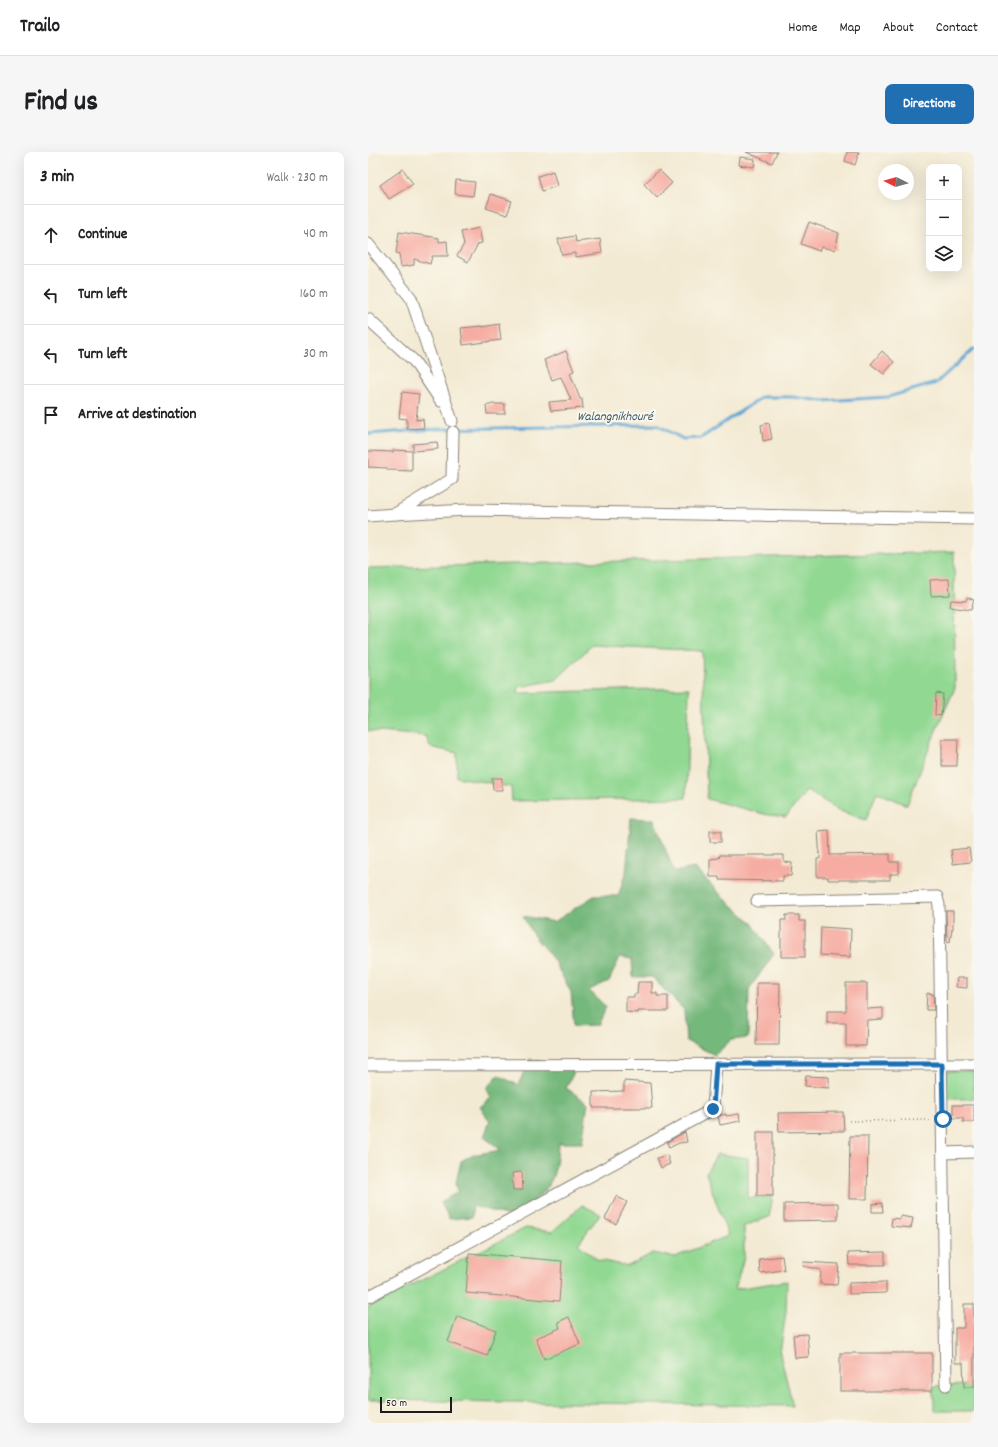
<!DOCTYPE html>
<html lang="en">
<head>
<meta charset="utf-8">
<style>
	:root { --surface:#fff; --page:#f6f6f6; --text:#202124; --muted:#757577; --line:#e0e0e0; --accent:#1f6fb2 }
	body { margin:0; font-family:Dekko,sans-serif; background:var(--page); color:var(--text) }
	.controls { position:absolute; right:12px; top:12px; display:grid; overflow:hidden; border-radius:8px; box-shadow:0 4px 16px #0002 }
	.controls button { width:36px; height:36px; display:grid; place-items:center; padding:0; border:0; border-bottom:1px solid var(--line); background:var(--surface); color:var(--text); font:20px sans-serif }
	.compass { position:absolute; left:510px; top:12px; width:36px; height:36px; border-radius:50%; background:var(--surface); box-shadow:0 4px 16px #0002; rotate:276deg }
	.scale { position:absolute; left:12px; bottom:10px; width:72px; box-sizing:border-box; padding-left:4px; border:2px solid #1c1c1c; border-top:0; font-size:11px; line-height:14px; white-space:nowrap; color:#1c1c1c; -webkit-text-stroke:3px #fbf7ec; paint-order:stroke }
	.stop { position:absolute; width:12px; height:12px; margin:-9px; border:3px solid #1f6fb2; border-radius:50%; background:#fff }
	.stop.end { background:#1f6fb2; border-color:#fff; box-shadow:0 1px 4px #0008 }
	.list { margin:0; padding:0; list-style:none }
	h2 { display:flex; justify-content:space-between; align-items:center; height:52px; margin:0; padding:0 16px; font-size:17px }
	h2 small { font-size:13px; font-weight:400; color:var(--muted) }
	.list li { display:grid; grid-template-columns:26px 1fr auto; gap:12px; align-items:center; box-sizing:border-box; height:60px; padding:0 16px; border-top:1px solid var(--line) }
	.list b { display:block; font-size:15px; white-space:nowrap }
	.list em { font-size:13px; font-style:normal; color:var(--muted) }
	.icon { flex:none; width:22px; height:22px; fill:none; stroke:currentColor; stroke-width:2; stroke-linecap:round; stroke-linejoin:round }
	.map { position:relative; flex:none; width:606px; height:1271px; overflow:hidden; border-radius:8px }
	header { display:flex; align-items:center; gap:24px; box-sizing:border-box; height:56px; padding:0 20px; background:var(--surface); border-bottom:1px solid var(--line) }
	header strong { font-size:19px }
	nav { display:flex; gap:22px; margin-inline-start:auto; font-size:14px }
	.intro { display:flex; align-items:center; justify-content:space-between; box-sizing:border-box; height:96px; padding:0 24px }
	h1 { margin:0; font-size:28px }
	.button { padding:10px 18px; border-radius:8px; background:var(--accent); color:#fff; font-size:14px; font-weight:700 }
	main { display:flex; gap:24px; padding:0 24px }
	aside { flex:1; background:var(--surface); border-radius:8px; box-shadow:0 4px 16px #0002 }
	.map>svg:first-child { display:block }
	.green { fill:#91d892; stroke:#567a57 }
	.forest { fill:#74b87c; stroke:#486a4c }
	.lines { fill:none; stroke-linecap:round; stroke-linejoin:round }
	.stream { stroke:#5da6d4; stroke-width:3 }
	.building { fill:#f6aca2 }
	.minor-casing { stroke:#888378; stroke-width:13 }
	.path { stroke:#888378; stroke-width:1.5; stroke-dasharray:1 3; stroke-linecap:butt }
	.minor { stroke:#fff; stroke-width:11 }
	.route { stroke:#1f6fb2; stroke-width:5 }
	.labels { text-anchor:middle; dominant-baseline:central; stroke-width:4; stroke-linejoin:round; paint-order:stroke }
	.water-label { font-size:13px; font-style:italic; fill:#395a6f; stroke:#fbf7ec }
</style>
</head>
<body>
<header>
<strong>Trailo</strong>
<nav><a>Home</a><a>Map</a><a>About</a><a>Contact</a></nav>
</header>
<div class="intro"><h1>Find us</h1><a class="button">Directions</a></div>
<main>
<aside>
<h2>3 min<small>Walk · 230 m</small></h2>
<ul class="list">
<li><svg class="icon" aria-label="ahead" viewBox="0 0 24 24"><path d="M12 20V5M6 11l6-6 6 6"/></svg><div><b>Continue</b></div><em>40 m</em></li>
<li><svg class="icon" aria-label="left" viewBox="0 0 24 24"><path d="M17 20v-9H6M10 6l-5 5 5 5"/></svg><div><b>Turn left</b></div><em>160 m</em></li>
<li><svg class="icon" aria-label="left" viewBox="0 0 24 24"><path d="M17 20v-9H6M10 6l-5 5 5 5"/></svg><div><b>Turn left</b></div><em>30 m</em></li>
<li><svg class="icon" aria-label="arrive" viewBox="0 0 24 24"><path d="M6 21V4h12l-3 4 3 4H6"/></svg><div><b>Arrive at destination</b></div></li>
</ul>
</aside>
<div class="map">
<svg width="606" height="1271" viewBox="0 0 606 1271">
	<rect width="100%" height="100%" fill="#fbf7ec"/>
	<filter id="ink" filterUnits="userSpaceOnUse"><feTurbulence type="fractalNoise" baseFrequency=".025" numOctaves="2"/><feDisplacementMap in="SourceGraphic" scale="8" xChannelSelector="R" yChannelSelector="G"/><feConvolveMatrix kernelMatrix="1 2 1 2 8 2 1 2 1" color-interpolation-filters="sRGB"/></filter>
	<filter id="wash" filterUnits="userSpaceOnUse"><feTurbulence type="fractalNoise" baseFrequency=".012" numOctaves="4" result="noise"/><feDisplacementMap in="SourceGraphic" scale="16" xChannelSelector="R" yChannelSelector="G"/><feGaussianBlur stdDeviation="0.9" result="paint"/><feColorMatrix in="noise" values="0 0 0 0 0 0 0 0 0 0 0 0 0 0 0 0 0 1.4 0 .05"/><feComposite in="paint" operator="in"/></filter>
	<g filter="url(#wash)">
		<rect width="100%" height="100%" fill="#f3ead3"/>
		<g class="green">
			<path d="M 586,400 L 587,536 L 569,576 L 539,653 L 509,640 L 498,668 L 472,659 L 439,638 L 418,665 L 400,663 L 339,647 L 334,499 L 224,493 L 188,528 L 151,535 L 150,541 L 321,536 L 318,646 L 144,649 L 143,635 L 89,625 L 89,601 L 62,595 L 58,584 L 0,579 L 0,416 Z"/>
			<rect x="577" y="919" width="29" height="28"/>
			<path d="M 349,1002 L 380,1006 L 380,1046 L 405,1044 L 401,1065 L 376,1074 L 376,1105 L 367,1137 L 419,1129 L 418,1159 L 412,1202 L 425,1254 L 0,1248 L 0,1155 L 158,1076 L 184,1080 L 214,1053 L 232,1062 L 210,1092 L 230,1108 L 260,1114 L 285,1101 L 307,1105 L 360,1084 L 338,1021 Z"/>
			<path d="M 606,1233 L 606,1259 L 566,1259 L 566,1234 Z"/>
		</g>
		<g class="forest">
			<path d="M 263,666 L 286,667 L 306,720 L 327,716 L 356,746 L 383,770 L 406,802 L 381,837 L 380,886 L 363,888 L 347,903 L 318,889 L 316,858 L 284,825 L 265,825 L 264,807 L 252,805 L 241,829 L 221,838 L 238,855 L 229,873 L 206,874 L 203,840 L 185,807 L 165,783 L 155,764 L 186,770 L 226,744 L 250,744 L 258,722 Z"/>
			<path d="M 162,907 L 207,918 L 198,936 L 220,951 L 214,991 L 190,991 C 188,1035 178,1043 141,1064 L 105,1054 L 104,1065 L 81,1067 L 73,1050 L 90,1040 L 88,1031 L 93,1009 L 104,1003 L 133,998 L 116,985 L 122,969 L 112,955 L 123,946 L 119,936 L 130,923 L 150,933 Z"/>
		</g>
		<g class="lines">
			<path class="stream" d="M 0,282 L 70,277 L 289,273 L 315,287 L 333,286 L 394,245 L 424,245 L 455,249 L 520,245 L 568,231 L 606,197"/>
		</g>
		<g id="blocks">
			<g class="building">
				<path d="M 378,0 L 409,0 L 404,11 Z"/>
				<path d="M 479,0 L 491,0 L 487,13 L 477,9 Z"/>
				<path d="M 372,5 L 387,7 L 386,15 L 371,13 Z"/>
				<path d="M 35,17 L 45,32 L 21,47 L 12,33 Z"/>
				<path d="M 291,18 L 304,31 L 289,46 L 276,32 Z"/>
				<path d="M 185,19 L 189,34 L 174,39 L 170,24 Z"/>
				<path d="M 88,28 L 107,30 L 105,44 L 87,42 Z"/>
				<path d="M 123,42 L 144,49 L 139,63 L 118,56 Z"/>
				<path d="M 441,70 L 471,81 L 467,98 L 453,95 L 451,99 L 433,92 Z"/>
				<path d="M 111,76 L 114,91 L 110,92 L 100,110 L 89,104 L 96,92 L 93,80 Z"/>
				<path d="M 31,80 L 65,85 L 71,86 L 71,90 L 79,89 L 80,104 L 64,104 L 62,112 L 46,107 L 46,113 L 33,115 L 31,102 L 28,101 Z"/>
				<path d="M 207,84 L 208,90 L 232,87 L 234,101 L 207,105 L 207,101 L 194,103 L 190,87 Z"/>
				<path d="M 131,172 L 133,188 L 95,193 L 93,176 L 114,174 L 114,175 Z"/>
				<path d="M 198,199 L 206,219 L 202,221 L 212,247 L 214,247 L 215,256 L 183,259 L 181,250 L 203,248 L 193,225 L 184,228 L 176,208 Z"/>
				<path d="M 514,199 L 526,210 L 516,222 L 503,212 Z"/>
				<path d="M 34,240 L 51,242 L 48,268 L 55,267 L 56,276 L 39,277 L 39,267 L 31,266 Z"/>
				<path d="M 125,252 L 137,252 L 137,262 L 119,262 L 118,254 Z"/>
				<path d="M 401,271 L 404,287 L 395,289 L 393,273 Z"/>
				<path d="M 69,290 L 70,297 L 45,299 L 45,292 Z"/>
				<path d="M 25,298 L 44,299 L 44,319 L 20,318 L 19,316 L 0,315 L 0,299 L 25,300 Z"/>
				<path d="M 581,427 L 582,443 L 563,444 L 562,428 Z"/>
				<path d="M 599,445 L 606,448 L 603,458 L 582,455 L 583,448 L 598,449 Z"/>
				<path d="M 568,541 L 575,542 L 573,564 L 567,563 Z"/>
				<path d="M 574,587 L 590,587 L 589,614 L 574,614 Z"/>
				<path d="M 124,626 L 134,626 L 134,638 L 125,638 Z"/>
				<path d="M 461,678 L 462,703 L 522,702 L 522,710 L 531,710 L 531,722 L 522,722 L 522,728 L 460,728 L 460,725 L 449,725 L 449,707 L 452,707 L 450,679 Z"/>
				<rect x="342" y="679" width="11" height="11"/>
				<path d="M 601,696 L 603,710 L 585,712 L 583,698 Z"/>
				<path d="M 352,703 L 416,703 L 416,710 L 424,711 L 423,724 L 415,724 L 415,729 L 351,728 L 351,725 L 342,725 L 342,707 L 351,706 Z"/>
				<path d="M 578,759 L 585,759 L 585,777 L 584,777 L 582,790 L 579,789 Z"/>
				<path d="M 418,763 L 431,763 L 431,769 L 437,769 L 437,805 L 413,805 L 413,768 L 418,768 Z"/>
				<path d="M 453,775 L 483,777 L 482,805 L 452,803 Z"/>
				<path d="M 589,826 L 599,826 L 599,836 L 588,835 Z"/>
				<path d="M 270,830 L 284,830 L 284,841 L 289,841 L 289,844 L 300,844 L 300,859 L 270,859 L 270,861 L 258,860 L 258,845 L 266,845 L 266,842 L 269,842 Z"/>
				<path d="M 389,831 L 412,831 L 411,893 L 388,893 Z"/>
				<path d="M 478,831 L 499,831 L 499,857 L 515,856 L 515,867 L 499,868 L 498,894 L 478,894 L 478,871 L 459,871 L 459,859 L 478,859 Z"/>
				<path d="M 559,841 L 565,842 L 566,858 L 558,858 Z"/>
				<path d="M 438,924 L 461,925 L 461,936 L 437,934 Z"/>
				<path d="M 256,929 L 282,931 L 284,956 L 225,956 L 225,940 L 256,939 Z"/>
				<path d="M 585,953 L 606,953 L 606,970 L 595,970 L 595,966 L 585,966 Z"/>
				<path d="M 475,960 L 476,979 L 411,980 L 410,961 Z"/>
				<path d="M 358,962 L 358,964 L 371,962 L 372,969 L 352,973 L 350,964 Z"/>
				<path d="M 317,980 L 319,990 L 311,991 L 301,996 L 299,990 Z"/>
				<rect x="389" y="980" width="16" height="64"/>
				<path d="M 482,984 L 500,984 L 499,1047 L 481,1047 Z"/>
				<path d="M 299,1003 L 302,1012 L 293,1016 L 289,1006 Z"/>
				<path d="M 154,1020 L 155,1038 L 145,1038 L 144,1021 Z"/>
				<path d="M 248,1044 L 259,1050 L 248,1072 L 237,1067 Z"/>
				<path d="M 470,1051 L 470,1068 L 416,1069 L 416,1052 Z"/>
				<path d="M 514,1051 L 515,1060 L 504,1060 L 504,1052 Z"/>
				<path d="M 532,1064 L 545,1066 L 543,1076 L 523,1074 L 524,1066 L 532,1067 Z"/>
				<path d="M 517,1100 L 517,1113 L 481,1113 L 480,1101 Z"/>
				<path d="M 101,1101 L 194,1109 L 191,1149 L 98,1141 Z"/>
				<path d="M 414,1104 L 416,1118 L 392,1121 L 391,1107 Z"/>
				<path d="M 436,1110 L 471,1112 L 469,1133 L 452,1132 L 453,1118 L 435,1114 Z"/>
				<path d="M 518,1130 L 518,1141 L 481,1142 L 481,1131 Z"/>
				<path d="M 596,1152 L 606,1152 L 606,1235 L 596,1235 L 595,1211 L 587,1211 L 587,1176 L 596,1176 Z"/>
				<path d="M 89,1164 L 128,1178 L 119,1204 L 80,1190 Z"/>
				<path d="M 201,1165 L 212,1192 L 176,1207 L 168,1186 L 192,1176 L 190,1170 Z"/>
				<path d="M 439,1182 L 441,1205 L 427,1206 L 425,1183 Z"/>
				<rect x="472" y="1201" width="92" height="38"/>
			</g>
		</g>
	</g>
	<g filter="url(#ink)">
		<use href="#blocks" fill-opacity="0" stroke="#888378" stroke-width="1"/>
		<g class="lines">
			<defs>
				<g id="minor">
					<path d="M 0,92 L 43,146 L 84,269"/>
					<path d="M 0,167 L 46,209 L 73,249"/>
					<path d="M 27,362 L 99,358 L 606,367"/>
					<path d="M 0,364 L 27,362 L 84,327 L 85,280"/>
					<path d="M 389,749 L 569,745 L 571,753 L 578,1233"/>
					<path d="M 0,913 L 606,912"/>
					<path d="M 575,1001 L 606,1000"/>
					<path d="M 0,1145 L 345,957 L 348,912"/>
				</g>
			</defs>
			<use href="#minor" class="minor-casing"/>
			<path class="path" d="M 481,969 L 563,968"/>
			<use href="#minor" class="minor"/>
		</g>
	</g>
	<g class="lines" filter="url(#ink)">
		<path class="route" d="M 345,957 L 348,912 L 574,912 L 575,967"/>
	</g>
	<g class="labels">
		<g class="water-label">
			<text x="247" y="265">Walangnikhouré</text>
		</g>
	</g>
</svg>
<div class="controls">
<button>+</button>
<button>−</button>
<button><svg class="icon" aria-label="layers" viewBox="0 0 24 24"><path d="M12 4l9 5-9 5-9-5zM3 14l9 5 9-5"/></svg></button>
</div>
<svg class="compass" viewBox="-18 -18 36 36"><path d="M0-13l5 13h-10z" fill="#e53935"/><path d="M0 13l5-13h-10z" fill="#757577"/></svg>
<div class="scale">50 m</div>
<div class="stop" style="left:575px;top:967px"></div>
<div class="stop end" style="left:345px;top:957px"></div>
</div>
</main>
</body>
</html>
